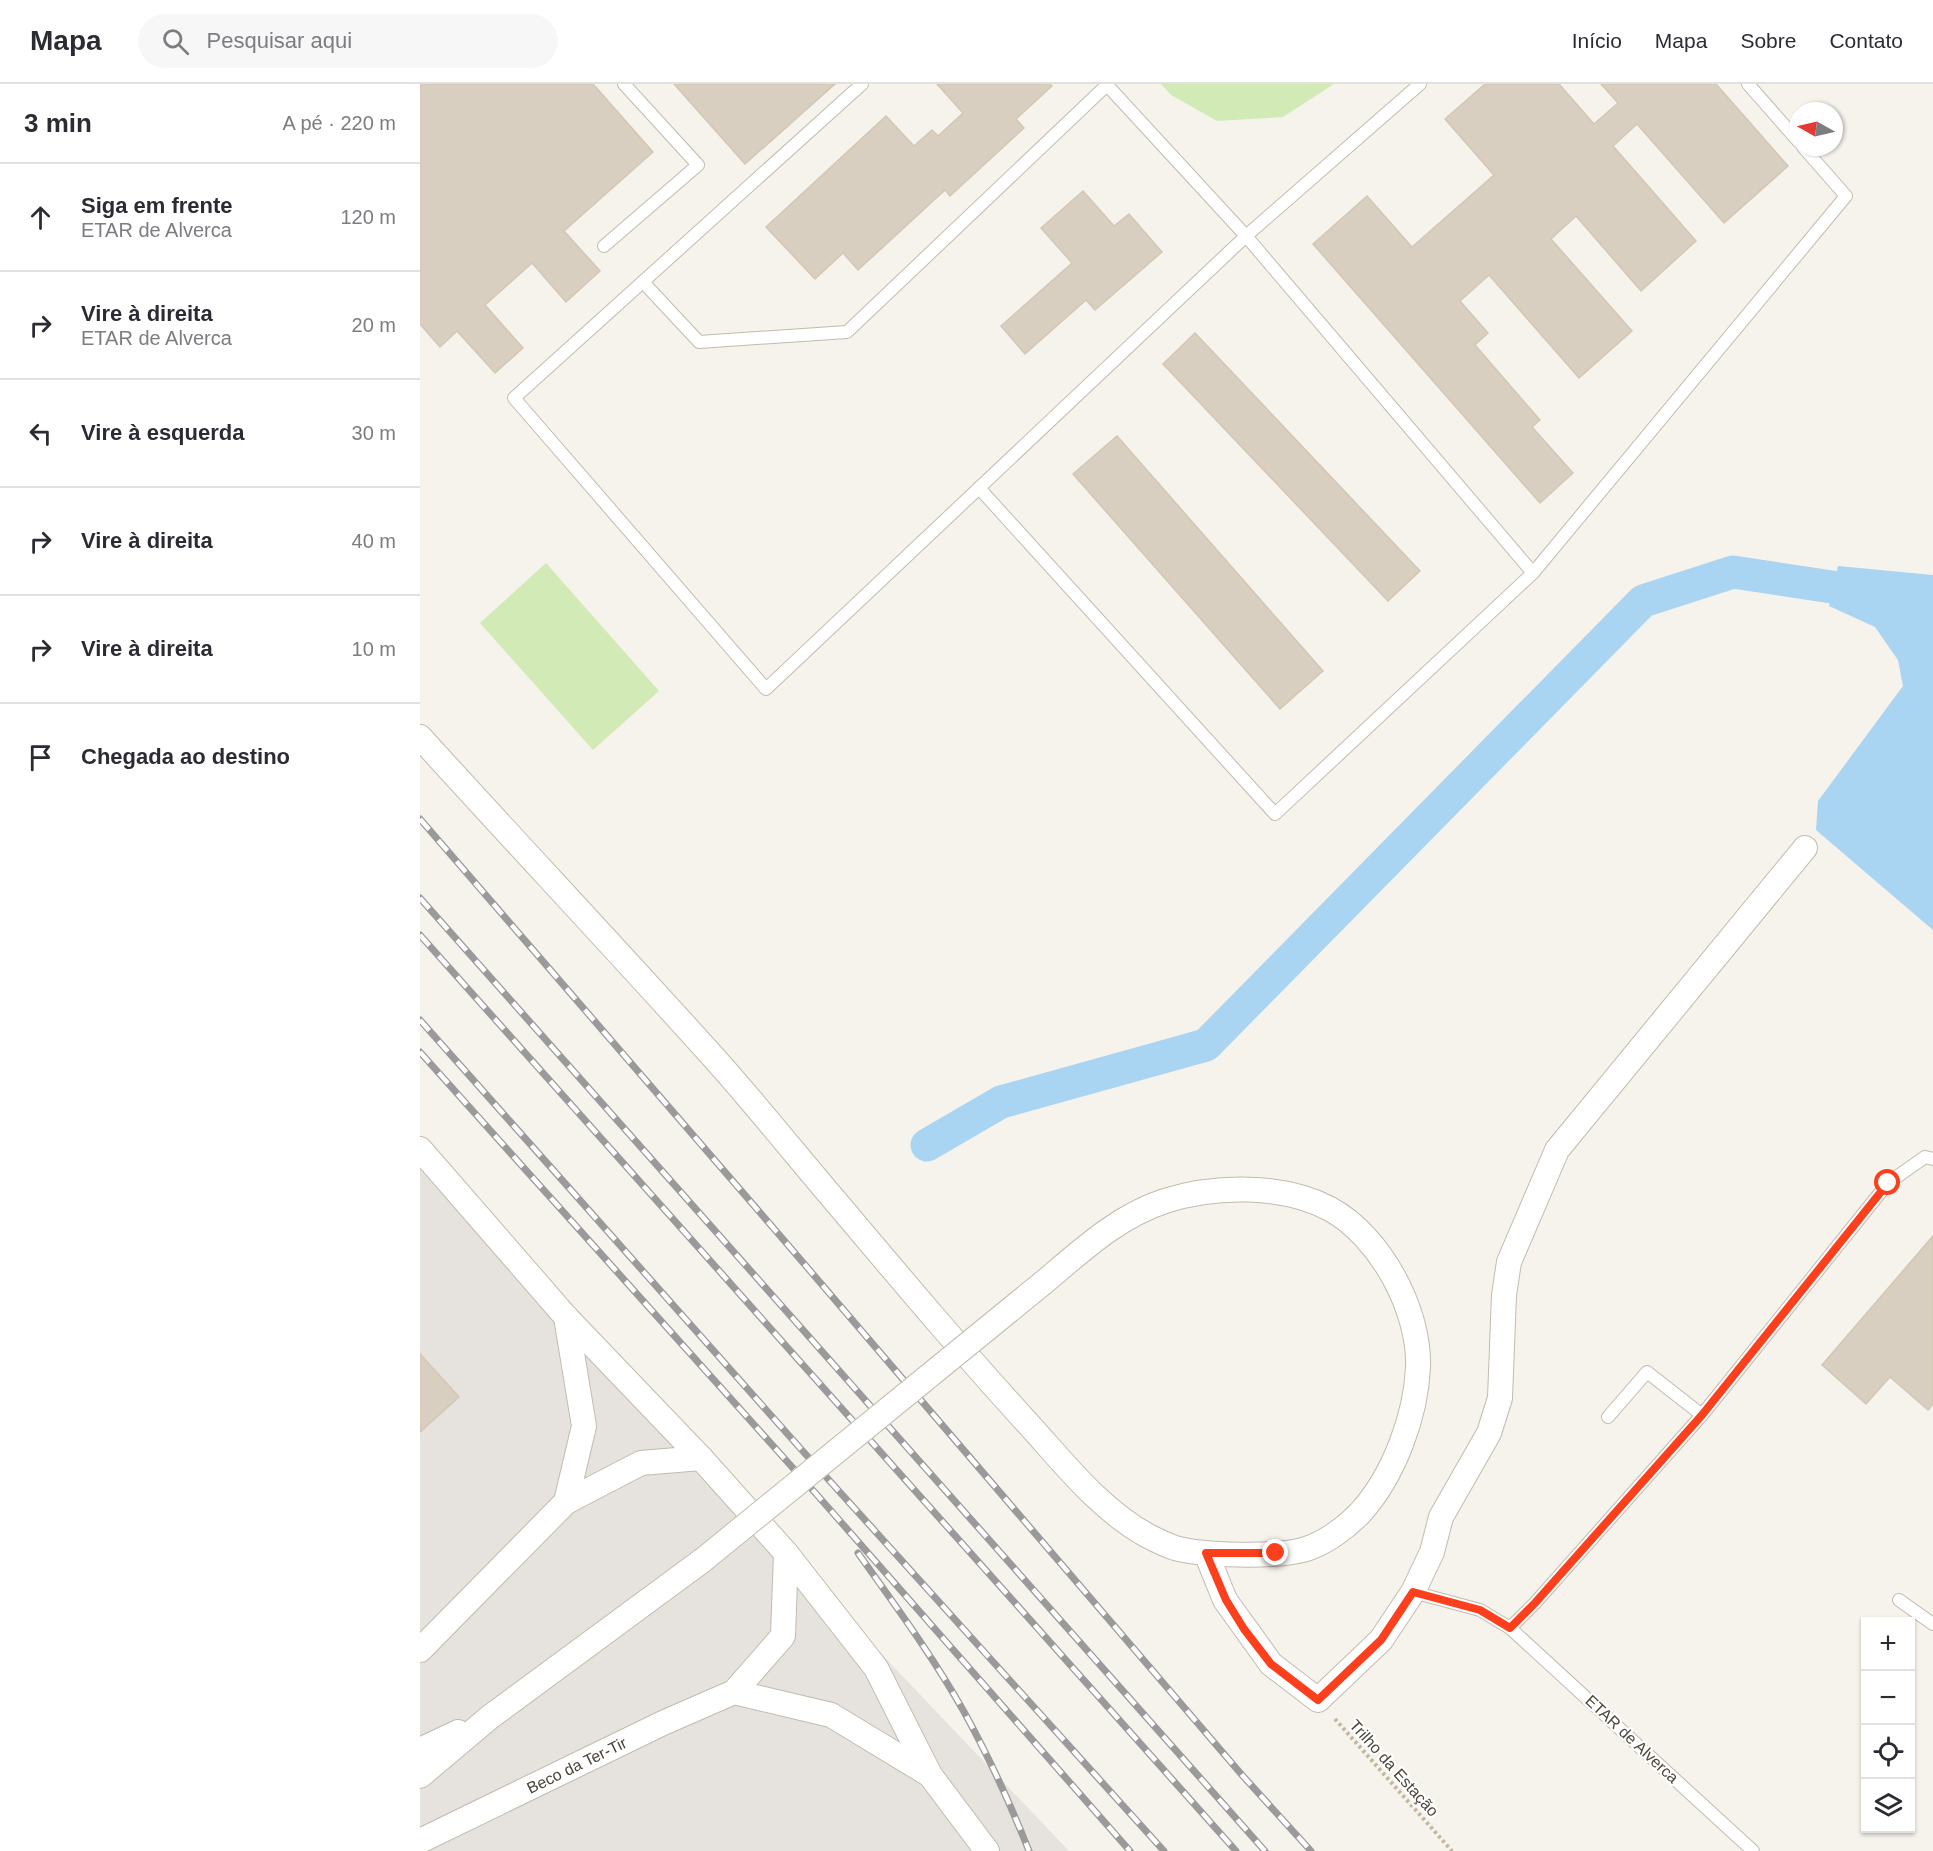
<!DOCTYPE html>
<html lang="pt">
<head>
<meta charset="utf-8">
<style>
	:root { --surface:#fff; --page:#f7f7f7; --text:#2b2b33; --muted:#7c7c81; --line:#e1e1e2 }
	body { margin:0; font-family:Helvetica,sans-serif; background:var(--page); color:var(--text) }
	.controls { position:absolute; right:18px; bottom:18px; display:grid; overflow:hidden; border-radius:0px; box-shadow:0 2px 4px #0004 }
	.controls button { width:54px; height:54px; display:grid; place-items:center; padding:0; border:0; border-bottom:2px solid var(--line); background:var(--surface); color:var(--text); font:30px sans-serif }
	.compass { position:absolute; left:1369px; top:18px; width:54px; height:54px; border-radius:50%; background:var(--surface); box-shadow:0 2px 4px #0004; rotate:278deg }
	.stop { position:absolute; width:18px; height:18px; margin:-14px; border:4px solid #fc3f1d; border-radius:50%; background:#fff }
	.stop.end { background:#fc3f1d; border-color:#fff; box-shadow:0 2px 6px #0008 }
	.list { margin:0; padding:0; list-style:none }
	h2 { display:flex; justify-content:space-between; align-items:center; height:78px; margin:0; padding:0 24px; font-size:26px }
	h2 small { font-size:20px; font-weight:400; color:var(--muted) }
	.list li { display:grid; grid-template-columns:39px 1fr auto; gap:18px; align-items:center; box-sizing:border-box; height:108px; padding:0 24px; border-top:2px solid var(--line) }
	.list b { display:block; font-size:22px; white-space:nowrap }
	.list p { margin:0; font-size:20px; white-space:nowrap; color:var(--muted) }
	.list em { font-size:20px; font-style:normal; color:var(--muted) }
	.icon { flex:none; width:33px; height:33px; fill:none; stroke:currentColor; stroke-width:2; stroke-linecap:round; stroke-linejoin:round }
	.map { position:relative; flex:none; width:1513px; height:1767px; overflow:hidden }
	header { display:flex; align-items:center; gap:36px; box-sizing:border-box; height:84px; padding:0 30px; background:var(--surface); border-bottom:2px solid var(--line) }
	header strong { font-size:28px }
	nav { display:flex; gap:33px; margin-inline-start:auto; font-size:21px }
	.search { width:420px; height:54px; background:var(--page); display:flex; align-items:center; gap:15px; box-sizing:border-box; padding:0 21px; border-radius:33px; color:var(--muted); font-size:22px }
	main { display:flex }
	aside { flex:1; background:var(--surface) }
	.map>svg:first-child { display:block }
	.industrial { fill:#e6e2dd }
	.green { fill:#d2eab5 }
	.water { fill:#a9d4f2 }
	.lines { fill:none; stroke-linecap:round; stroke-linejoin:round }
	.canal { stroke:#a9d4f2; stroke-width:33 }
	.building { fill:#d8cfc1; stroke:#d3c7b4; stroke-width:1.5 }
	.service-casing { stroke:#c2bbae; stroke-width:14 }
	.minor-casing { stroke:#c2bbae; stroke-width:26 }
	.path { stroke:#c4b79f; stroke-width:4; stroke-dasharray:3 3; stroke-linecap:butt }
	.service { stroke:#fff; stroke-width:12 }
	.minor { stroke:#fff; stroke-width:24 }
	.rail-casing { stroke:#9a9a9a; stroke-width:7 }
	.rail { stroke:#fff; stroke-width:4.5; stroke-dasharray:14; stroke-linecap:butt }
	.minor-bridge-casing { stroke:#c2bbae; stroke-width:26; stroke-linecap:butt }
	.minor-bridge { stroke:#fff; stroke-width:24 }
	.route { stroke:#fc3f1d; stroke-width:8 }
	.labels { text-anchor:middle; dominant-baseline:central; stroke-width:4.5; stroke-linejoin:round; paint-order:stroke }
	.street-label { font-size:16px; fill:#4b4439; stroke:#fff }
</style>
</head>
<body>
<header>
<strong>Mapa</strong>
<div class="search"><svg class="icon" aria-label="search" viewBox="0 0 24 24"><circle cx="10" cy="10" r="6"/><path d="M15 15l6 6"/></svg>Pesquisar aqui</div>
<nav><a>Início</a><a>Mapa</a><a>Sobre</a><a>Contato</a></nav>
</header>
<main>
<aside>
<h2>3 min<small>A pé · 220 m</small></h2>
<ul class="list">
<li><svg class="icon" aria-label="ahead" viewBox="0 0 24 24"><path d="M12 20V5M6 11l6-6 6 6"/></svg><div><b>Siga em frente</b><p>ETAR de Alverca</p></div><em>120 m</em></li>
<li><svg class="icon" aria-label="right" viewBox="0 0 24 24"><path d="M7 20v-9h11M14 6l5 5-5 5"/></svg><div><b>Vire à direita</b><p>ETAR de Alverca</p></div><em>20 m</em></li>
<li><svg class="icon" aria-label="left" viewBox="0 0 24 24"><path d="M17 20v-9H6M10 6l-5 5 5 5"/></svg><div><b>Vire à esquerda</b></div><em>30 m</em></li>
<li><svg class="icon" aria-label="right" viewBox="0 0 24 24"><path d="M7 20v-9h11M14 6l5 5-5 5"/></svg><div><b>Vire à direita</b></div><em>40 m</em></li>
<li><svg class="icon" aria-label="right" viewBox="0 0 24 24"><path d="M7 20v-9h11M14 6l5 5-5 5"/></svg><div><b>Vire à direita</b></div><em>10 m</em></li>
<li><svg class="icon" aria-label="arrive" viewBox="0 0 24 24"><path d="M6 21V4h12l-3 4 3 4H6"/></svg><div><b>Chegada ao destino</b></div></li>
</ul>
</aside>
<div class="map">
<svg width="1513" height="1767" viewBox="0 0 1513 1767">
	<rect width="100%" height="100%" fill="#f6f3ec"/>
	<path class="industrial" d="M 0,1085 L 649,1767 L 0,1767 Z"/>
	<g class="green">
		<path d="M 741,0 L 914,0 L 863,33 L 797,37 L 751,11 Z"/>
		<path d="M 126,479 L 239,607 L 173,666 L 60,539 Z"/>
	</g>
	<path class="water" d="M 1418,482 L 1513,491 L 1513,846 L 1396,746 L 1398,717 L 1483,602 L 1478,576 L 1455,543 L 1409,522 Z"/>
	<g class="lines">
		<path class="canal" d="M 507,1061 L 581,1018 L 786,961 L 1223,517 L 1313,488 L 1412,503"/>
	</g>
	<g class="building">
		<path d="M 0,0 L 173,0 L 233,68 L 144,147 L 180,187 L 146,218 L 112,179 L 65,221 L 103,264 L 75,289 L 37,247 L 20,263 L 0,240 Z"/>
		<path d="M 254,0 L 415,0 L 325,80 Z"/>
		<path d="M 517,0 L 630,0 L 632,2 L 596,35 L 604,44 L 530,112 L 525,106 L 438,186 L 423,169 L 395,195 L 346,143 L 466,32 L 494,62 L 512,46 L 518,52 L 543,29 Z"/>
		<path d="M 1065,0 L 1139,0 L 1174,40 L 1198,19 L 1181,0 L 1296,0 L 1368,82 L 1304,139 L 1217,40 L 1193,62 L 1276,157 L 1221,207 L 1156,132 L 1131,155 L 1212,247 L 1159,294 L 1069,191 L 1040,217 L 1068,249 L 1055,261 L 1120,336 L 1112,343 L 1153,389 L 1120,419 L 893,160 L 947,112 L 992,163 L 1074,91 L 1025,35 Z"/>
		<path d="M 663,107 L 694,142 L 709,130 L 742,168 L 675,226 L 666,216 L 605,270 L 581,242 L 652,179 L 621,144 Z"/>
		<path d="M 775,249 L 1000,487 L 968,517 L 743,280 Z"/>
		<path d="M 697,352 L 903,587 L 860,625 L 653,390 Z"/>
		<path d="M 1513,1152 L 1513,1320 L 1508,1326 L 1470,1293 L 1446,1320 L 1402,1281 Z"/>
		<path d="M 0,1270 L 39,1313 L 0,1348 Z"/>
	</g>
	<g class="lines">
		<defs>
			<g id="service">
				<path d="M 442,0 L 94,314 L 346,605 L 826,152 L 1000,0"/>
				<path d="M 686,0 L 826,152 L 1113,489"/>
				<path d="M 1328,0 L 1378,57"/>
				<path d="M 184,162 L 278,81 L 204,0"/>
				<path d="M 223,198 L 279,258 L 427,248 L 687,1"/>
				<path d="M 559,404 L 855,730 L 1113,489 L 1426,112 L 1383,63"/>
				<path d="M 1188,1333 L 1227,1288 L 1282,1331"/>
				<path d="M 993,1508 L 1060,1526 L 1090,1544 L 1333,1767"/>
				<path d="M 1479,1516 L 1513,1540"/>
				<path d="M 1090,1544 L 1115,1519 L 1282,1331 L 1468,1099 L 1505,1073 L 1513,1075"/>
			</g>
			<g id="minor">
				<path d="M 0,653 C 98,761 198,867 295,975 C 337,1022 376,1071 417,1119 C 481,1195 545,1271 612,1344 C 647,1383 682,1427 728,1452 C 736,1456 746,1461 755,1464 C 783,1472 856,1473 883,1466 C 904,1460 926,1444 941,1428 C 974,1391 996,1332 998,1283 C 1000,1226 960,1152 910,1125 C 863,1100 795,1101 745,1117 C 698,1132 660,1168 623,1199"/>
				<path d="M 0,1065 L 146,1233 L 281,1374 L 366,1469 L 456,1584 L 510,1691"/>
				<path d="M 146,1418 L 221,1379 L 281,1374"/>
				<path d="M 786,1469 L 805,1516 L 851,1580 L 898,1616 L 961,1556 L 993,1508 L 1012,1468 L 1021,1433 L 1069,1349 L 1080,1314 L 1084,1211 L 1089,1178 L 1137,1066 L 1385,764"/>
				<path d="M 0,1566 L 146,1418 L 164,1342 L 146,1233"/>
				<path d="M 314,1608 L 411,1631 L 510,1691 L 567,1767"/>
				<path d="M 0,1666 L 38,1648"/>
				<path d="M 0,1692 L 70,1633 L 283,1476"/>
				<path id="s1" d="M 0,1757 L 243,1639 L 314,1608 L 363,1552 L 366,1469"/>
			</g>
		</defs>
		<use href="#service" class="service-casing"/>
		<use href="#minor" class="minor-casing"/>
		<path class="path" d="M 915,1635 L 1032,1767"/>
		<use href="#service" class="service"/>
		<use href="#minor" class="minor"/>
		<defs>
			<g id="rail">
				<path d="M 0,735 L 368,1161 L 822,1691 L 891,1767"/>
				<path d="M 0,814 L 845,1767"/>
				<path d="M 0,851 L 816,1767"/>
				<path d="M 0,936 L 380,1364 L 744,1767"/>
				<path d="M 0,968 L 398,1412 L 710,1767"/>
				<path d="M 438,1469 C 474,1520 512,1571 543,1626 C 568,1671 590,1719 609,1767"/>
			</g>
		</defs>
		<use href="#rail" class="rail-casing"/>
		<use href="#rail" class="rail"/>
		<defs>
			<path id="minor-bridge" d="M 283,1476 L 623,1199"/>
		</defs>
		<use href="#minor-bridge" class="minor-bridge-casing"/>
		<use href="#minor-bridge" class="minor-bridge"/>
	</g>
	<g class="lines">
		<path class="route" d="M 856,1469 L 786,1469 L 806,1516 L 824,1545 L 851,1580 L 898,1616 L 961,1556 L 993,1508 L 1060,1526 L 1090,1544 L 1115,1519 L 1282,1331 L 1468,1099"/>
	</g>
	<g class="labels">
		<g class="street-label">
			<text transform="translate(1212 1655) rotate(43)">ETAR de Alverca</text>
			<text stroke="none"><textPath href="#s1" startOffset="174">Beco da Ter-Tir</textPath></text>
			<text transform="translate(974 1684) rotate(48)">Trilho da Estação</text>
		</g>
	</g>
</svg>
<div class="controls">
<button>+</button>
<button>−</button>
<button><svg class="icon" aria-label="locate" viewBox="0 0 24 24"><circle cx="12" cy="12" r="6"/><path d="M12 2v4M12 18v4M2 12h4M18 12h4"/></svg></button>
<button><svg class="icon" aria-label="layers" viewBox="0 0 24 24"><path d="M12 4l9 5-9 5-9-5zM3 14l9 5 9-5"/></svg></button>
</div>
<svg class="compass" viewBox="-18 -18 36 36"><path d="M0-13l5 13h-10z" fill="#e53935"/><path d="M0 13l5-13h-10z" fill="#7c7c81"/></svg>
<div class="stop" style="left:1468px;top:1099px"></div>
<div class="stop end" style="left:856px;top:1469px"></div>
</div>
</main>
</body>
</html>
